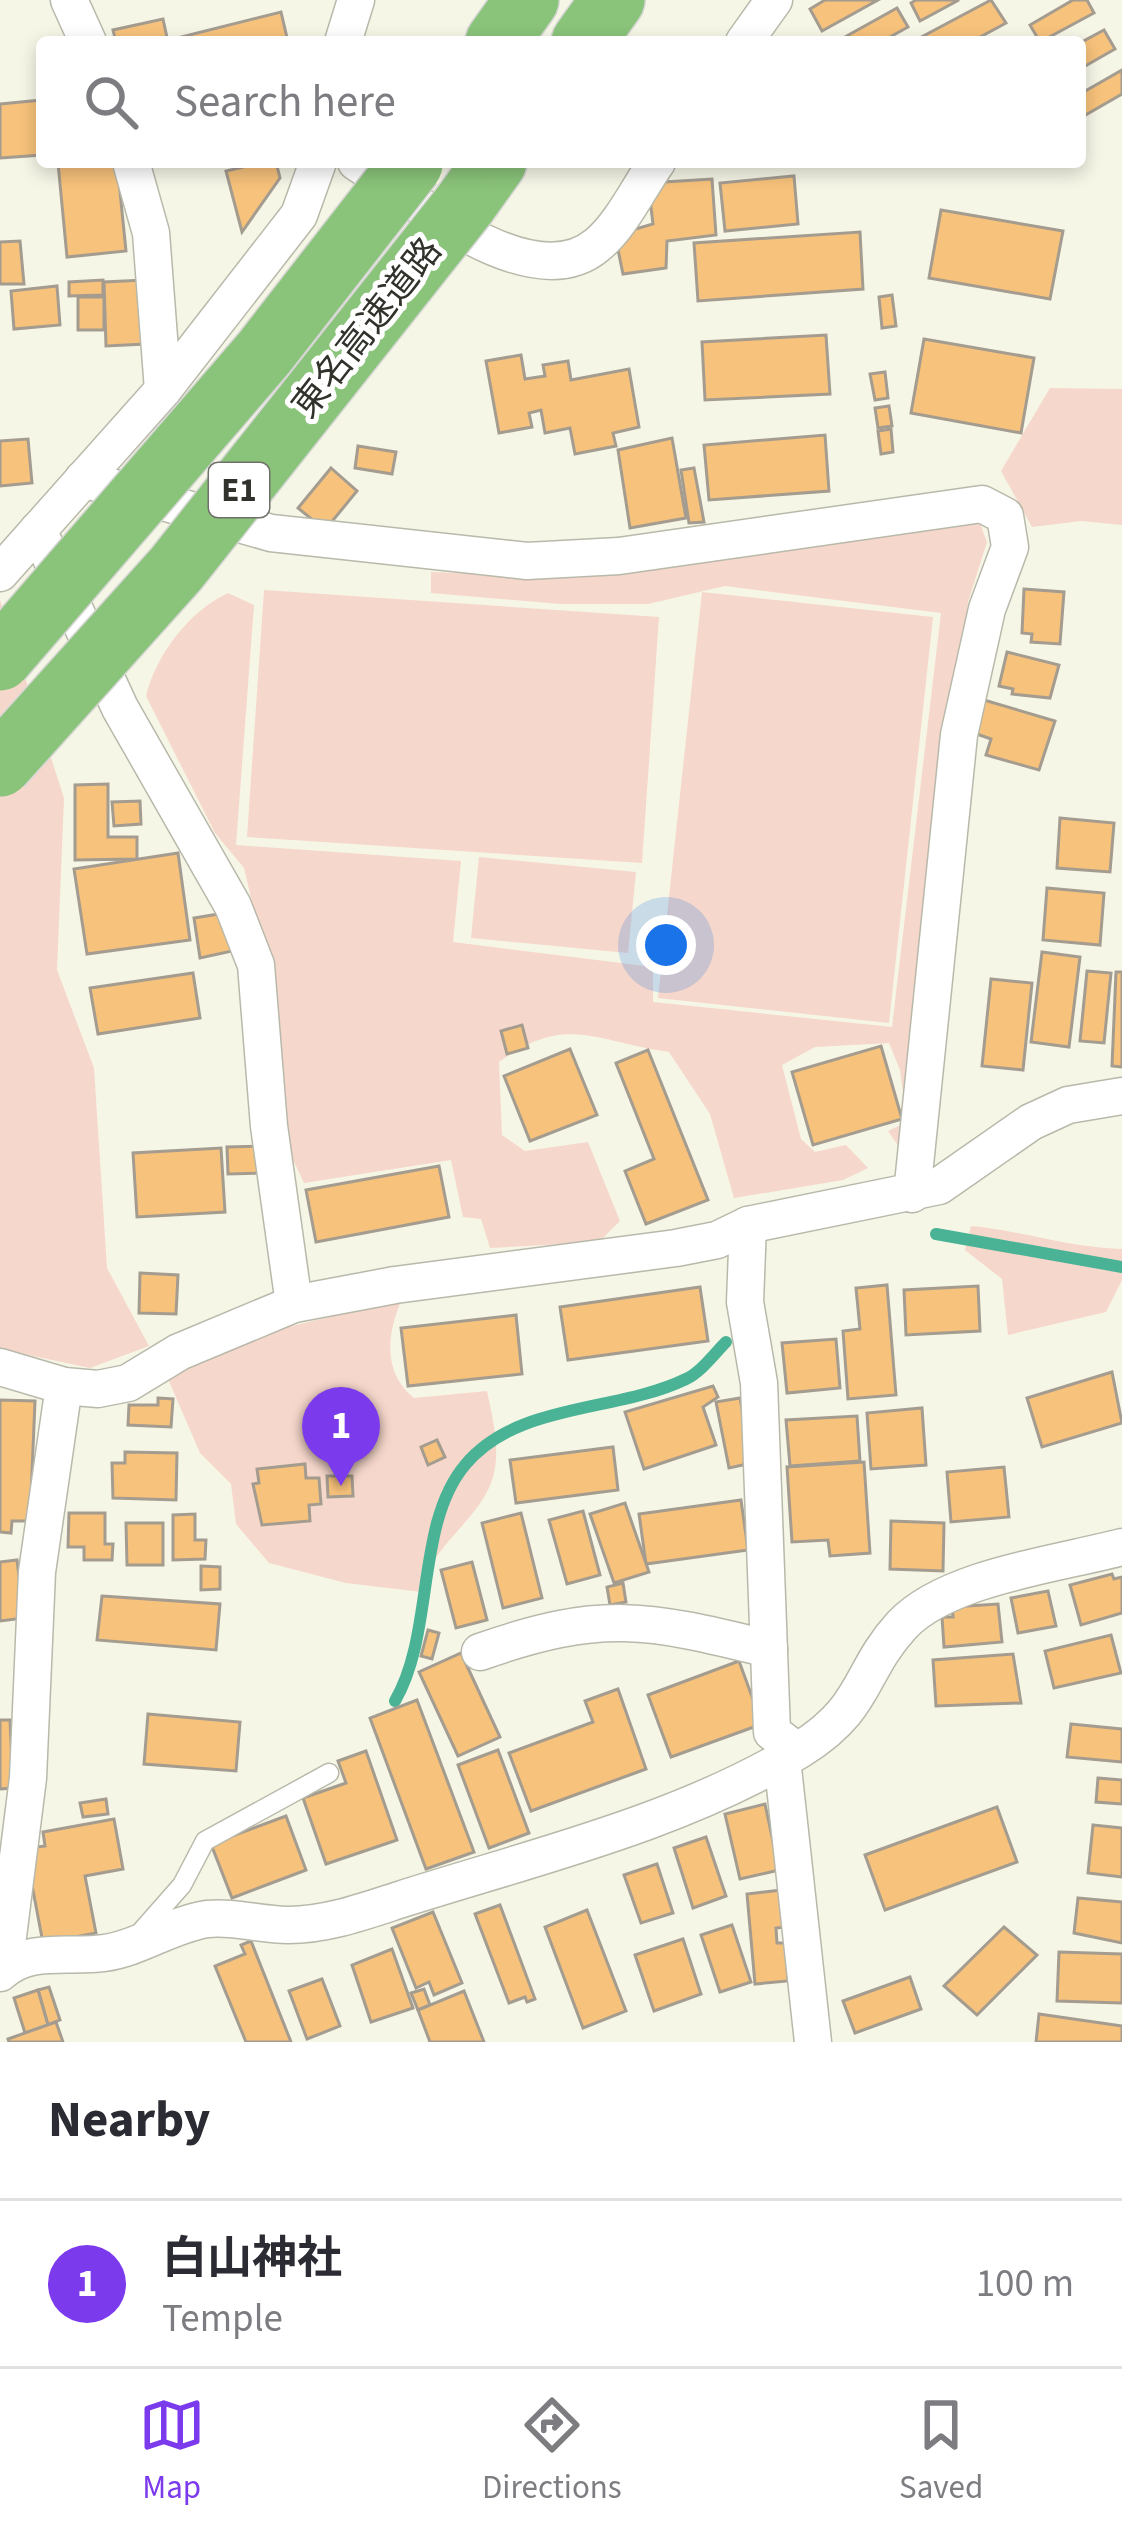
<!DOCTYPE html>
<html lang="en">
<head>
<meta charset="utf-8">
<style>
	:root { --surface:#fff; --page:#f2f2f3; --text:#2b2b33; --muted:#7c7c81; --line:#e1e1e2; --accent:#7c3aed }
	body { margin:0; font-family:"Source Sans 3","Noto Sans JP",sans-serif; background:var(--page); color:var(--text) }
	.you { position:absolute; left:666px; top:945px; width:42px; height:42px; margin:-30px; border:9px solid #fff; border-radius:50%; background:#1a73e8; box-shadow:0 0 0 18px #1a73e833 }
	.badge { display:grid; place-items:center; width:78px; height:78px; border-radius:50%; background:var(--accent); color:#fff; font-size:39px; font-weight:700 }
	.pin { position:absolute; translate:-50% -99px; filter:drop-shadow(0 3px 6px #0008) }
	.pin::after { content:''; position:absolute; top:63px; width:42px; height:36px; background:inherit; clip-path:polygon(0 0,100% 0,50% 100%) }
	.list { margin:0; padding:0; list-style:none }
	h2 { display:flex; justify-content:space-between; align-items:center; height:156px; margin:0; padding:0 48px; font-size:51px }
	h2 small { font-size:39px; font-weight:400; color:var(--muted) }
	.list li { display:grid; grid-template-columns:78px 1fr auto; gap:36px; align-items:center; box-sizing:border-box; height:168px; padding:0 48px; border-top:3px solid var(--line) }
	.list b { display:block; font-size:45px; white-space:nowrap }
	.list p { margin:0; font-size:39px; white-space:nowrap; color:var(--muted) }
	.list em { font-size:39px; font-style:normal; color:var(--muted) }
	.icon { flex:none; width:66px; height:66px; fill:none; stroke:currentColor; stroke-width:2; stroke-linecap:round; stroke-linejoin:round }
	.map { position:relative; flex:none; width:1122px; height:2042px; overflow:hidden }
	.search { position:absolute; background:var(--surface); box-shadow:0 6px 18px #0003; left:36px; right:36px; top:36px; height:132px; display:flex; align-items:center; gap:30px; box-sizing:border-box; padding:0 42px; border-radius:12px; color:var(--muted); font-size:45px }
	.sheet { height:324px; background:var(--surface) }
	nav { display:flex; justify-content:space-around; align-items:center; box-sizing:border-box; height:168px; border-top:3px solid var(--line); background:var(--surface); font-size:33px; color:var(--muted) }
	nav a { display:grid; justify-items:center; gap:6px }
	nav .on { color:var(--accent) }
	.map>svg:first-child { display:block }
	.green { fill:#f6d7cb }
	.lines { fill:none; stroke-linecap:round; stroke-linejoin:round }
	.stream { stroke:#4ab395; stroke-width:12 }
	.building { fill:#f7c27b; stroke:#a59c90; stroke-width:3 }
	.service-casing { stroke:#b9b9ab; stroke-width:21 }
	.minor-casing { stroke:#b9b9ab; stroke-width:39 }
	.motorway-casing { stroke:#d6d6d5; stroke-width:66 }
	.service { stroke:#fff; stroke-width:18 }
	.minor { stroke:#fff; stroke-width:36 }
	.motorway { stroke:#8ac37a; stroke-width:63 }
	.motorway-bridge-casing { stroke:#d6d6d5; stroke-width:66; stroke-linecap:butt }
	.motorway-bridge { stroke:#8ac37a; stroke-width:63 }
	.labels { text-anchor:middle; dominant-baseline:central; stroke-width:10; stroke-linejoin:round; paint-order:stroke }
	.shield { fill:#fff; stroke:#70706b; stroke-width:3 }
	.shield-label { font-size:33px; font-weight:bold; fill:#32322c }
	.street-label { font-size:36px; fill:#32322c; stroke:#fff }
</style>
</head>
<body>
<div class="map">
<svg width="1122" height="2042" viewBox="0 0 1122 2042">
	<rect width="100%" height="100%" fill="#f6f6e7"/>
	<g class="green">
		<path d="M 1050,388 L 1122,389 L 1122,525 L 1081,521 L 1032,527 L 1001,471 Z"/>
		<path d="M 971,499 L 987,542 L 968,602 L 913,1167 L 888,1131 L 907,1122 L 900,1070 L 889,1043 L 815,1047 L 782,1065 L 801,1139 L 815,1152 L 846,1145 L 868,1168 L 843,1180 L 734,1198 L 710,1114 L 669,1052 C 595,1042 567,1013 499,1062 L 502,1135 L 525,1151 L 588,1142 L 620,1221 L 599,1242 L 490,1248 L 481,1219 L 463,1217 L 451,1160 L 304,1183 L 288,1149 L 274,995 L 244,868 L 215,833 L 146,696 C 156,655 189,611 228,593 L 254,605 L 236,845 L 461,861 L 453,942 L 653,967 L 653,1002 L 892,1027 L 941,613 L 725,586 L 648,604 L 560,604 L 431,593 L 431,572 L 579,578 Z"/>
		<path d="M 264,590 L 659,617 L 642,863 L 247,837 Z"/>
		<path d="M 702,592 L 933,617 L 889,1023 L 658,998 Z"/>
		<path d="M 0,600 L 64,798 L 57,970 L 94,1068 L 107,1268 L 149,1346 L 90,1368 L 0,1349 Z"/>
		<path d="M 479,857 L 636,872 L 628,953 L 471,938 Z"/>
		<path d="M 971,1226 C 1023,1231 1071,1248 1122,1249 L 1122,1280 L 1106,1312 L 1008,1335 L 1002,1279 L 965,1250 Z"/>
		<path d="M 402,1299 C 387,1333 382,1372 414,1398 L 487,1391 C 493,1419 502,1455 491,1483 C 475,1524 428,1548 422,1592 L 346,1583 L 269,1563 L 236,1524 L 231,1484 L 200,1453 L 165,1372 L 280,1329 Z"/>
	</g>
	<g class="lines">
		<g class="stream">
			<path d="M 936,1234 L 1122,1267"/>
			<path d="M 395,1701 C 435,1632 415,1525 465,1465 C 517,1402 616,1413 686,1379 C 701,1372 714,1354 726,1342"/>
		</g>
	</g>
	<g class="building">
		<path d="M 825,0 L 878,0 L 822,31 L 810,9 Z"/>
		<path d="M 916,0 L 959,0 L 920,21 L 911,3 Z"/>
		<path d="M 991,0 L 1006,23 L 971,42 L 912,42 Z"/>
		<path d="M 1073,0 L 1087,0 L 1094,13 L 1040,42 L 1030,25 Z"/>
		<path d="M 897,8 L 908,27 L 881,42 L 836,42 Z"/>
		<path d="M 281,12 L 288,42 L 178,42 L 177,38 Z"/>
		<path d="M 163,19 L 168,42 L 116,42 L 113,30 Z"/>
		<path d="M 1104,30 L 1115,49 L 1080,69 L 1080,43 Z"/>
		<path d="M 1122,70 L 1122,94 L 1082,117 L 1080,94 Z"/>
		<path d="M 42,100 L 42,155 L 0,158 L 0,104 Z"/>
		<path d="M 117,162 L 126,251 L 67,257 L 58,163 Z"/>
		<path d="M 264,162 L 276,162 L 280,178 L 242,232 L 226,171 Z"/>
		<path d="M 794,176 L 798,224 L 725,231 L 720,183 Z"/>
		<path d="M 712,179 L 716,235 L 667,241 L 666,268 L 623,274 L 615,235 L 653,224 L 648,183 Z"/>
		<path d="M 941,210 L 1063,231 L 1050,299 L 929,278 Z"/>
		<path d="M 860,232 L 863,289 L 698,301 L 694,243 Z"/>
		<path d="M 20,241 L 24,284 L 0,284 L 0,242 Z"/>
		<path d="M 103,280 L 103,295 L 69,296 L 69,282 Z"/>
		<path d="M 144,280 L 146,344 L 106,346 L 104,282 Z"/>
		<path d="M 57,286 L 60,325 L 14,329 L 11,291 Z"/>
		<path d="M 892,295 L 896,326 L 882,328 L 879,297 Z"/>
		<rect x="78" y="297" width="26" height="33"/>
		<path d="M 826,335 L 830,394 L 705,400 L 702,342 Z"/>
		<path d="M 924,339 L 1034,358 L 1021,433 L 911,413 Z"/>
		<path d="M 521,355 L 525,379 L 545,376 L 543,365 L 568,361 L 571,380 L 629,369 L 639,427 L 613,433 L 616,446 L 575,454 L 570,428 L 545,433 L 541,410 L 529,413 L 532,427 L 499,433 L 486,361 Z"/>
		<path d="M 885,372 L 888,398 L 875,400 L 870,374 Z"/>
		<path d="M 889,406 L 892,426 L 878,428 L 875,408 Z"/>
		<path d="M 891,429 L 893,452 L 881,454 L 878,431 Z"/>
		<path d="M 825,435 L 829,491 L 709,500 L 704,445 Z"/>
		<path d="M 672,438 L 686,518 L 630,528 L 618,450 Z"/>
		<path d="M 28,439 L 32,483 L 0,486 L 0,441 Z"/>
		<path d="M 358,446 L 396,452 L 392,474 L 355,468 Z"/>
		<path d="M 331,468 L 357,491 L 325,530 L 298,508 Z"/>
		<path d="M 694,468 L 704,522 L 689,523 L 681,470 Z"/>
		<path d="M 1024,589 L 1064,592 L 1060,644 L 1031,642 L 1032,634 L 1022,633 Z"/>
		<path d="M 1007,652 L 1059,665 L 1050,698 L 1012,694 L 1013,689 L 999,686 Z"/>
		<path d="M 984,700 L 1055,721 L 1039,770 L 986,755 L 991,739 L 974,733 Z"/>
		<path d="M 108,784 L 108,837 L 137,837 L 137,859 L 75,860 L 75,785 Z"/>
		<path d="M 140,801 L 141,824 L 114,826 L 112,802 Z"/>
		<path d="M 1060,818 L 1114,823 L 1110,872 L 1057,868 Z"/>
		<path d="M 178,853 L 190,940 L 87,954 L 74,869 Z"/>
		<path d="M 1047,888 L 1104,893 L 1100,945 L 1043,940 Z"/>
		<path d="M 225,913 L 237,950 L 200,958 L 194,918 Z"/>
		<path d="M 1042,952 L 1080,957 L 1069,1047 L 1031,1042 Z"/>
		<path d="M 1087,971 L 1111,973 L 1104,1043 L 1080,1041 Z"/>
		<path d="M 1116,972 L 1122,972 L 1122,1067 L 1112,1066 Z"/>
		<path d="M 193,973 L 200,1018 L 98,1034 L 90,988 Z"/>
		<path d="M 991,979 L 1032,983 L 1023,1070 L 982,1066 Z"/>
		<path d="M 522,1025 L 528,1048 L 507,1054 L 501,1031 Z"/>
		<path d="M 881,1046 L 902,1119 L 813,1145 L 792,1072 Z"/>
		<path d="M 570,1049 L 597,1115 L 530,1141 L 504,1076 Z"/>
		<path d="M 648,1050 L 708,1200 L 646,1224 L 625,1171 L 654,1159 L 616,1063 Z"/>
		<path d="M 263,1146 L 264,1173 L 228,1174 L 227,1147 Z"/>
		<path d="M 221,1148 L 225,1212 L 137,1217 L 133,1153 Z"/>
		<path d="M 439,1166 L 449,1217 L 316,1242 L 306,1190 Z"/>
		<path d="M 140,1273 L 178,1275 L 176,1314 L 139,1313 Z"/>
		<path d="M 887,1285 L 896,1395 L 848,1399 L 843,1331 L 860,1329 L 856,1288 Z"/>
		<path d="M 978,1286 L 980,1331 L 906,1335 L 904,1290 Z"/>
		<path d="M 700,1287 L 708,1341 L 568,1360 L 560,1307 Z"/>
		<path d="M 516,1315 L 522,1374 L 408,1386 L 401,1328 Z"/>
		<path d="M 836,1339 L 840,1388 L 787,1393 L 782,1343 Z"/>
		<path d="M 1112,1372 L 1122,1423 L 1042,1447 L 1027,1398 Z"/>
		<path d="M 713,1386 L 718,1397 L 703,1407 L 716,1445 L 644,1469 L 625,1412 Z"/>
		<path d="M 158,1398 L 173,1399 L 171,1427 L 128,1425 L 129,1405 L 158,1405 Z"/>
		<path d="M 740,1398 L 752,1463 L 729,1468 L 716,1402 Z"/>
		<path d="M 0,1400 L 35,1401 L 30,1521 L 12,1521 L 11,1533 L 0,1532 Z"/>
		<path d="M 922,1408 L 926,1465 L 871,1469 L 867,1413 Z"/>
		<path d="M 857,1416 L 860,1461 L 790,1466 L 786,1420 Z"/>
		<path d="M 437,1440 L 445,1457 L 428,1465 L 421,1447 Z"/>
		<path d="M 613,1447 L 618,1490 L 516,1503 L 510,1460 Z"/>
		<path d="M 125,1452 L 177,1453 L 176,1500 L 113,1498 L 112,1463 L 125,1463 Z"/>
		<path d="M 864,1462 L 870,1553 L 830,1556 L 828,1540 L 792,1542 L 787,1467 Z"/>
		<path d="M 305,1464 L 306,1478 L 319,1478 L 321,1504 L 309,1505 L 310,1521 L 262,1525 L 253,1484 L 259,1483 L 257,1469 Z"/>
		<path d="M 1004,1467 L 1009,1517 L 951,1522 L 947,1472 Z"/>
		<path d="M 327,1476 L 352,1476 L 353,1496 L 328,1497 Z"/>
		<path d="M 741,1500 L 748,1550 L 646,1564 L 639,1514 Z"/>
		<path d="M 625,1503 L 649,1572 L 614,1583 L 590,1514 Z"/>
		<path d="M 583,1511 L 600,1575 L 567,1584 L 549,1520 Z"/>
		<path d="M 69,1513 L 105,1513 L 105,1544 L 113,1544 L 112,1560 L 84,1560 L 84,1547 L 68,1547 Z"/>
		<path d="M 521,1513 L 542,1598 L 503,1608 L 482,1523 Z"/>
		<path d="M 195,1514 L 195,1540 L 206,1540 L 205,1559 L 173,1560 L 173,1515 Z"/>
		<path d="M 891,1521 L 944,1523 L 943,1571 L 890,1569 Z"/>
		<path d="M 126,1523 L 163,1523 L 163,1565 L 127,1565 Z"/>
		<path d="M 17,1560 L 24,1618 L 0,1621 L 0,1562 Z"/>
		<path d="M 472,1562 L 487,1620 L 456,1628 L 441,1570 Z"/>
		<path d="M 201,1566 L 220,1567 L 220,1589 L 201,1590 Z"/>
		<path d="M 1112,1574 L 1114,1579 L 1122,1577 L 1122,1613 L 1081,1625 L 1070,1585 Z"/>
		<path d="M 623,1583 L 626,1602 L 610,1605 L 607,1587 Z"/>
		<path d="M 1048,1591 L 1056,1626 L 1018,1633 L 1011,1598 Z"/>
		<path d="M 102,1596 L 220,1604 L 216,1650 L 97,1640 Z"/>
		<path d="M 998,1604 L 1002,1642 L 944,1647 L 942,1617 L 953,1617 L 952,1607 Z"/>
		<path d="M 428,1630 L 439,1633 L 432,1659 L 421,1656 Z"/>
		<path d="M 1111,1635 L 1121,1673 L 1054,1688 L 1045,1651 Z"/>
		<path d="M 461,1653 L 500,1737 L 458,1756 L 419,1672 Z"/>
		<path d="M 1013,1654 L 1021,1703 L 936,1706 L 933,1660 Z"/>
		<path d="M 739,1661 L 762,1724 L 671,1757 L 648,1695 Z"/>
		<path d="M 618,1689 L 646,1769 L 531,1811 L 509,1753 L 593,1722 L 585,1701 Z"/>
		<path d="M 417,1700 L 474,1852 L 426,1869 L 370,1718 Z"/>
		<path d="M 148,1714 L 240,1722 L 236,1771 L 144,1764 Z"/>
		<path d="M 0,1720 L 10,1720 L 13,1788 L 0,1789 Z"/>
		<path d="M 1071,1724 L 1122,1729 L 1122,1762 L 1067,1757 Z"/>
		<path d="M 498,1750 L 529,1833 L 489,1848 L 458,1765 Z"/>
		<path d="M 366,1751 L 397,1840 L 326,1864 L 303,1798 L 346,1783 L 338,1761 Z"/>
		<path d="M 1098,1778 L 1122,1780 L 1122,1804 L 1096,1802 Z"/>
		<path d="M 106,1799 L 108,1814 L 83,1817 L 80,1803 Z"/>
		<path d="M 765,1804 L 779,1870 L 740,1879 L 725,1814 Z"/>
		<path d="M 997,1807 L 1017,1862 L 885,1910 L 865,1855 Z"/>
		<path d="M 286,1816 L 306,1870 L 232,1898 L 211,1844 Z"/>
		<path d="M 114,1819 L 123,1869 L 85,1876 L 96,1933 L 43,1943 L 28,1864 L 30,1848 L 45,1846 L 43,1832 Z"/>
		<path d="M 1093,1825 L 1122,1828 L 1122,1877 L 1088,1873 Z"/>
		<path d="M 706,1837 L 726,1896 L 693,1908 L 674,1848 Z"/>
		<path d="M 657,1864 L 673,1913 L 641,1923 L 624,1875 Z"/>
		<path d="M 782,1890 L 786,1927 L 776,1928 L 777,1943 L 785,1943 L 788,1981 L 755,1984 L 747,1894 Z"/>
		<path d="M 1078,1898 L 1122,1902 L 1122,1943 L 1074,1933 Z"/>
		<path d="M 500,1905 L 535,1999 L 527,2002 L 525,1997 L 509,2003 L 475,1914 Z"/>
		<path d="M 587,1910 L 626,2011 L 583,2028 L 545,1927 Z"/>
		<path d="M 433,1912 L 462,1983 L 434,1995 L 429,1982 L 416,1988 L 392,1928 Z"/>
		<path d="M 732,1925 L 751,1982 L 720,1992 L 701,1935 Z"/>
		<path d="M 1004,1927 L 1037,1955 L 977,2015 L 944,1986 Z"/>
		<path d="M 683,1939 L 701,1994 L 654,2011 L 635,1955 Z"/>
		<path d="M 251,1941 L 291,2042 L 246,2042 L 215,1966 L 245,1954 L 241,1945 Z"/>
		<path d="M 392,1949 L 413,2008 L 371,2022 L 352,1965 Z"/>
		<path d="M 1059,1952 L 1122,1954 L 1122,2003 L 1057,2001 Z"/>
		<path d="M 910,1977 L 921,2009 L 855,2033 L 843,2001 Z"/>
		<path d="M 322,1979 L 340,2026 L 307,2039 L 289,1991 Z"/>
		<path d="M 49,1987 L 60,2020 L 48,2025 L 38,1990 Z"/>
		<path d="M 424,1989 L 430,2005 L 418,2010 L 411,1993 Z"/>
		<path d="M 38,1990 L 48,2025 L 25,2033 L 14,1998 Z"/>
		<path d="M 464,1991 L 484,2042 L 430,2042 L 418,2010 Z"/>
		<path d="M 1039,2014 L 1122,2026 L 1122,2042 L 1036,2042 Z"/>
		<path d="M 56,2022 L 63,2042 L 9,2042 L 8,2039 Z"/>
	</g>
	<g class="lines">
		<defs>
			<path id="service" d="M 138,1935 L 182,1885 L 205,1841 L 329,1773"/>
			<g id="minor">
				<path d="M 69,0 L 88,42"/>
				<path d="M 343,42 L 356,0"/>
				<path d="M 744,42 L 774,0"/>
				<path d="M 131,162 L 151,233 L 163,390"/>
				<path d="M 356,162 C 411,197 532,300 597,245 C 621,226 639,187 657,162"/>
				<path d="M 83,479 L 271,533 L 527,561 L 619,556 L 982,504 L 1005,516 L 1010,547 L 987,609 L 959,735 L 912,1194"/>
				<path d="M 38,530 L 120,708 L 233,906 L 256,965 L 269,1126 L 294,1304"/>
				<path d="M 0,573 L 163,390 L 299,215 L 318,162"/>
				<path d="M 748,1225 L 745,1302 L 759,1383 L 772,1732 L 797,1751"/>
				<path d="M 0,1367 L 64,1386 L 98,1389 L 128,1383 L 179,1352 L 294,1304 L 395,1285 L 676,1248 L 717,1240 L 748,1225 L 939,1186 L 1031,1122 L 1068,1105 L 1122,1096"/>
				<path d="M 480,1652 C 602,1609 647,1619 769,1649"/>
				<path d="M 782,1759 L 813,2042"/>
				<path d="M 4,1968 L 28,1778 L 37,1572 L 64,1386"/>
				<path d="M 0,1973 C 30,1946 67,1958 104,1953 C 140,1948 170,1925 207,1919 C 235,1916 260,1925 288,1925 C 327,1925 365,1911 402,1899 C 534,1857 682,1822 801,1749 C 868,1707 858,1673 902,1625 C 947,1577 1058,1564 1122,1547"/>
			</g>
			<g id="motorway">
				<path d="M 497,42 L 527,0"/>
				<path d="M 583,42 L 613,0"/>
				<path d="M 465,204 L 495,162"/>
			</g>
		</defs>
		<use href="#service" class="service-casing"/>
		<use href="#minor" class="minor-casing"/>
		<use href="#motorway" class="motorway-casing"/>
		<use href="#service" class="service"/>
		<use href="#minor" class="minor"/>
		<use href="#motorway" class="motorway"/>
		<defs>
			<g id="motorway-bridge">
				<path d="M 0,659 L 264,353 L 411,164"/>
				<path d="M 0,765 L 176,569 L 465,204"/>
			</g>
		</defs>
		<use href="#motorway-bridge" class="motorway-bridge-casing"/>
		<use href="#motorway-bridge" class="motorway-bridge"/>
	</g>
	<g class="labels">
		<rect class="shield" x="209" y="463" width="60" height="54" rx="9"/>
		<g class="shield-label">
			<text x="239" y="490">E1</text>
		</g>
		<g class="street-label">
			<text transform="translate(367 328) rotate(-52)">東名高速道路</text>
		</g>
	</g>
</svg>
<div class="you"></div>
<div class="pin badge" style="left:341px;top:1486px">1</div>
<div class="search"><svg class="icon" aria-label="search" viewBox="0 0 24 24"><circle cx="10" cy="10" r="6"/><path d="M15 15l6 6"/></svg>Search here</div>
</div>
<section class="sheet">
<h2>Nearby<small></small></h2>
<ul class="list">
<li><span class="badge">1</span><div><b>白山神社</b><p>Temple</p></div><em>100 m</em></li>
</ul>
</section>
<nav>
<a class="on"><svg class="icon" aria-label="map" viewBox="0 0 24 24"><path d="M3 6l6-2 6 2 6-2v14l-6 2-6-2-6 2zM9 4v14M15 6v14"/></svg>Map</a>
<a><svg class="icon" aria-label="directions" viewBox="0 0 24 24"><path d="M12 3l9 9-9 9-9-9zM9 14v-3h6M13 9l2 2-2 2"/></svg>Directions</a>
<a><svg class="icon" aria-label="saved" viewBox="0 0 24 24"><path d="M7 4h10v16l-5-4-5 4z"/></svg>Saved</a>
</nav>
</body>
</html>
